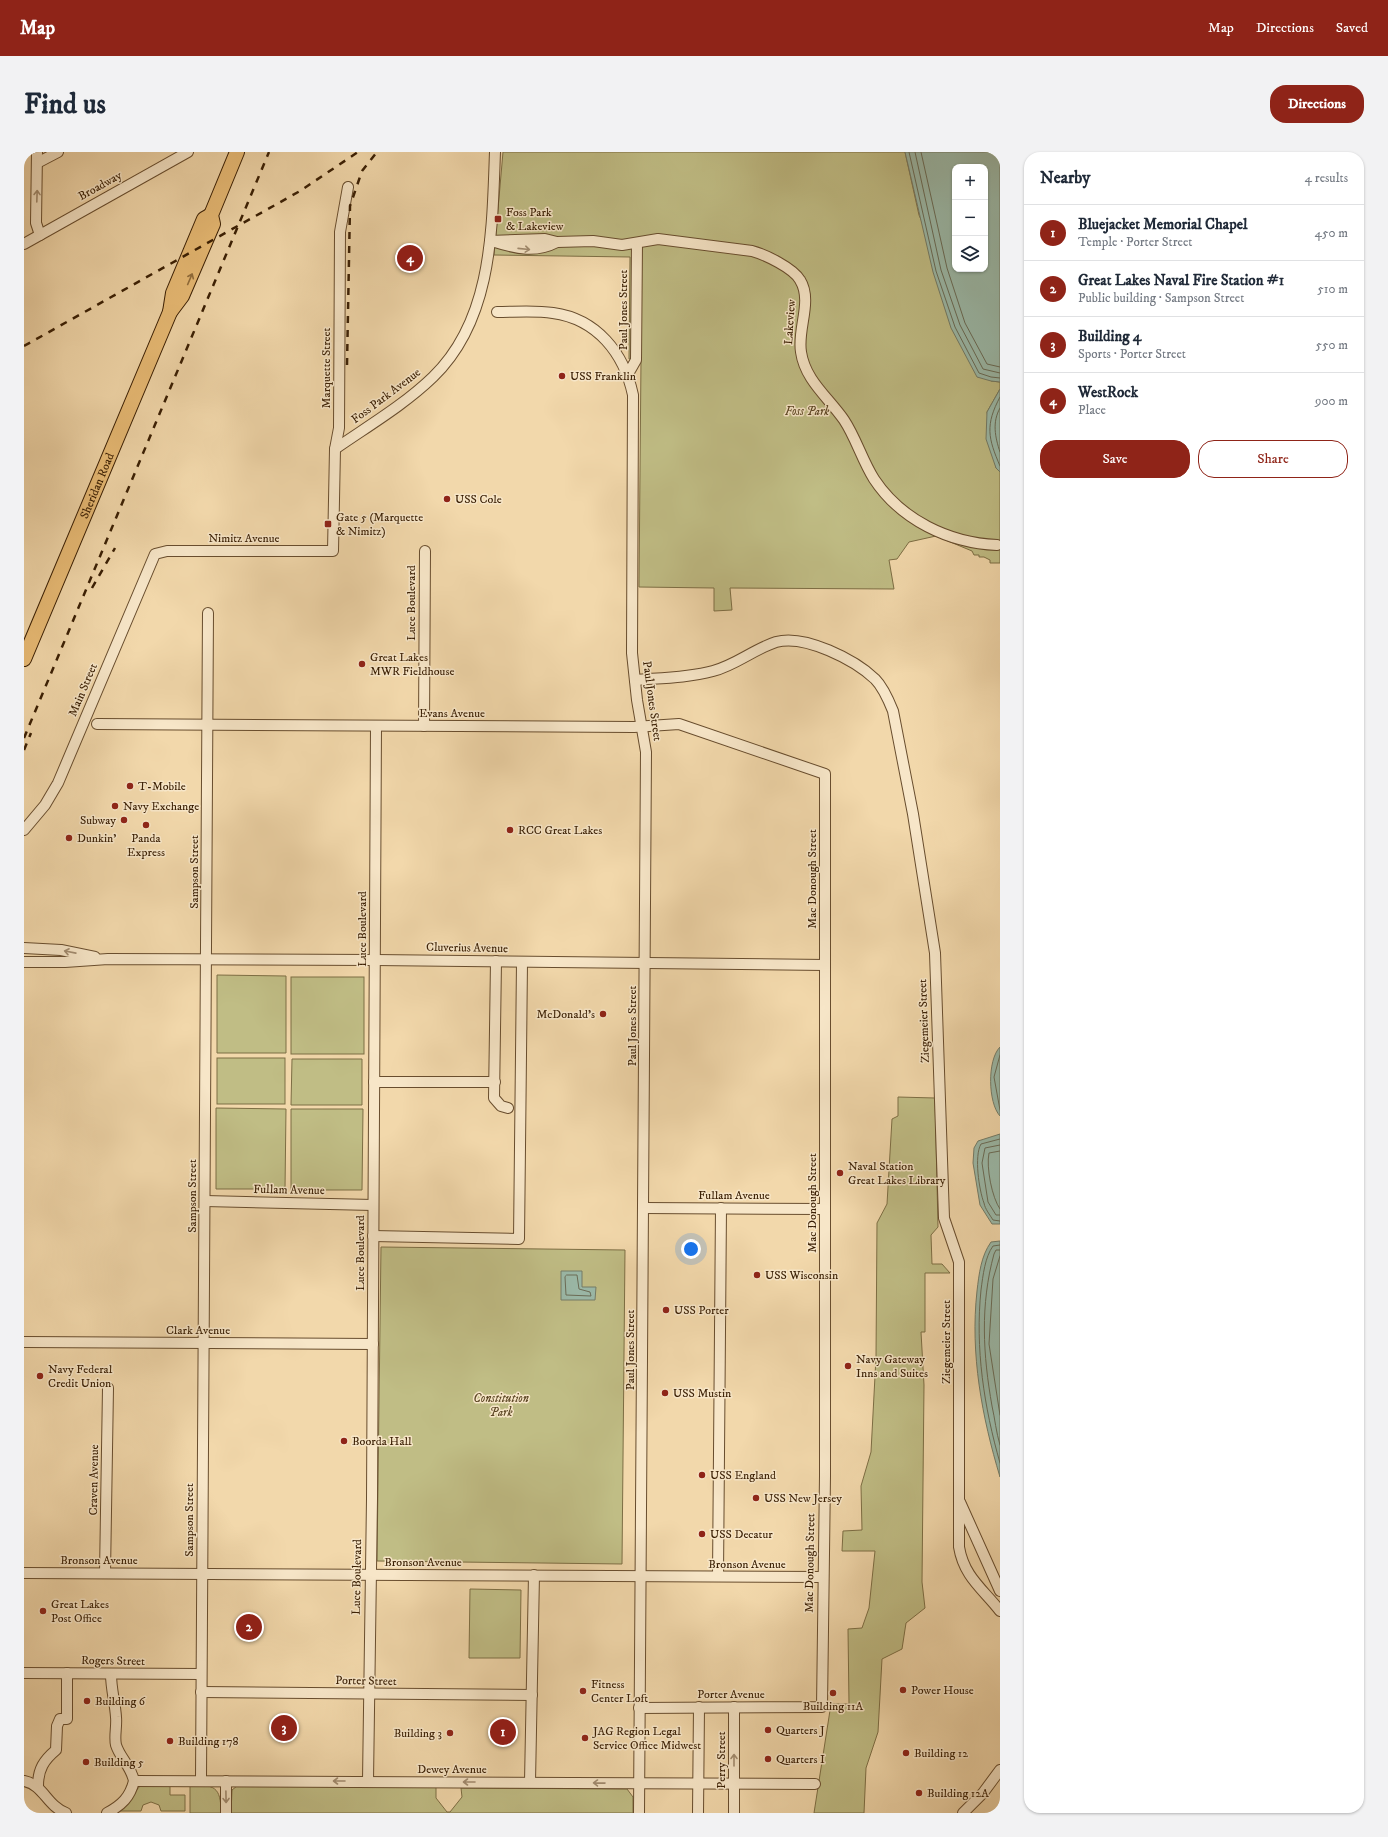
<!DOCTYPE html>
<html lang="en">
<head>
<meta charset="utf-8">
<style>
	:root { --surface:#fff; --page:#f2f2f3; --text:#1f2937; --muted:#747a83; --line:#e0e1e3; --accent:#8f2418 }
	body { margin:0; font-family:"IM FELL DW Pica",serif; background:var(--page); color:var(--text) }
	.controls { position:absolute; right:12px; top:12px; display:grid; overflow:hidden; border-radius:8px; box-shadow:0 1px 3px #0004 }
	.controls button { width:36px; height:36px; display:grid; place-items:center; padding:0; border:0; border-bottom:1px solid var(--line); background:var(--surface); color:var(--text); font:20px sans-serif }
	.you { position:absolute; left:667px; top:1097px; width:14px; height:14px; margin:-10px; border:3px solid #fff; border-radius:50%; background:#1a73e8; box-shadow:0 0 0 6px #1a73e833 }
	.badge { display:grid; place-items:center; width:26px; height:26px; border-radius:50%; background:var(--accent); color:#fff; font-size:13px; font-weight:700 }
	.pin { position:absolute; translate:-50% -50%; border:2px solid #fff; box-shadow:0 1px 4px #0006 }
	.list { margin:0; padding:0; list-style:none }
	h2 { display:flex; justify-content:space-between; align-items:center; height:52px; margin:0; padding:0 16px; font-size:17px }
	h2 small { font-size:13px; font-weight:400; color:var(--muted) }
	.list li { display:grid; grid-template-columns:26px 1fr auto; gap:12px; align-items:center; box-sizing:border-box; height:56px; padding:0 16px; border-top:1px solid var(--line) }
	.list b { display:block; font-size:15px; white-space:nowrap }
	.list p { margin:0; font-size:13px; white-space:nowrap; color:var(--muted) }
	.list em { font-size:13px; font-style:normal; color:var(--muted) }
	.actions { display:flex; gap:8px; padding:12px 16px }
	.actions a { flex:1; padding:9px 0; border:1px solid var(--accent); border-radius:16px; text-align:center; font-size:14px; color:var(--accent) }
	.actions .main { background:var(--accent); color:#fff }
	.icon { flex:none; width:22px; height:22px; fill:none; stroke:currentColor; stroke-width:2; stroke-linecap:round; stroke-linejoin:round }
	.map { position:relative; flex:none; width:976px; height:1661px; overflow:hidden; border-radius:16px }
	header { display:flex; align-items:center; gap:24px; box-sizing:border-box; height:56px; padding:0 20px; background:var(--accent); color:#fff }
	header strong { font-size:19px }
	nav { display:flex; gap:22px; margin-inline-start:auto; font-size:14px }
	.intro { display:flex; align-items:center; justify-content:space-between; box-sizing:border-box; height:96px; padding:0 24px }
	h1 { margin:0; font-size:28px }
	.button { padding:10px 18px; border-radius:16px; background:var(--accent); color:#fff; font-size:14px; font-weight:700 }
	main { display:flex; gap:24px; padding:0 24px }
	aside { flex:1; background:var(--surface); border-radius:16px; box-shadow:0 1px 3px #0004 }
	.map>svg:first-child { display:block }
	.green { fill:#c0bd85; stroke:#7d6e44 }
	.water { fill:#9bbaaa; stroke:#747c68; fill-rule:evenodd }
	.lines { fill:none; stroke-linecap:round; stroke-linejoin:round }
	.shore { stroke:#6a6c57; stroke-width:1 }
	.minor-casing { stroke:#684d2e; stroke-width:12 }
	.highway-casing { stroke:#3a1f04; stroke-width:16 }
	.minor { stroke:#f7e6c8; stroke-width:10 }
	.highway { stroke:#e9bc76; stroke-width:14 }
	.rail { stroke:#3a1f04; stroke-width:2.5; stroke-dasharray:7 7; stroke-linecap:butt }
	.oneway { stroke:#a28c70 }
	.oneway2 { stroke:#926e3d }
	.poi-dot { fill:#8f2418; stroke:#f7e6c8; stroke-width:1.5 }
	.labels { text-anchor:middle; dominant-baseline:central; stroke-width:3; stroke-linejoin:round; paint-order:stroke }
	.street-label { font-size:12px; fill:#3a1f04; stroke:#f7e6c8 }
	.poi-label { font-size:12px; fill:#3a1f04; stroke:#f7e6c8; text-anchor:start }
	.park-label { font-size:12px; font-style:italic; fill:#5c4624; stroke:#f7e6c8 }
</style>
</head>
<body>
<header>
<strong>Map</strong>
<nav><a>Map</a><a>Directions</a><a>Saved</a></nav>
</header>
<div class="intro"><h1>Find us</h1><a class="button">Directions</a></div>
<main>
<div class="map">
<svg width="976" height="1661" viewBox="0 0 976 1661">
	<rect width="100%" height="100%" fill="#f2d8ab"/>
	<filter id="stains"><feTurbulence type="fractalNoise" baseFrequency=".005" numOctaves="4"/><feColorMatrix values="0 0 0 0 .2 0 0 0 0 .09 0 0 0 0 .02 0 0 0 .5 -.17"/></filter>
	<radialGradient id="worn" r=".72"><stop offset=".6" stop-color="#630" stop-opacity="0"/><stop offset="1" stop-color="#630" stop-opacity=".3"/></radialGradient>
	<g class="green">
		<path d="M 479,0 L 881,0 L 895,63 L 967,229 L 976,230 L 976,237 L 963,260 L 972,316 L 976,320 L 976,411 L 966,411 L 966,408 L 960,405 L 955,405 L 955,403 L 950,403 L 948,399 L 912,384 L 885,390 L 873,407 L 865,408 L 870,437 L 706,436 L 708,458 L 690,459 L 690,436 L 615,435 L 617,207 L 605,207 L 606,105 L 470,103 Z"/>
		<path d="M 193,823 L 262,824 L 262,901 L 193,901 Z"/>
		<rect x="267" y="825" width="73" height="77"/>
		<rect x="193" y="906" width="68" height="46"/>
		<path d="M 268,907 L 338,907 L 338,953 L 267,953 Z"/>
		<path d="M 874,945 L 911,946 L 914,1075 L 907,1083 L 908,1112 L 918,1112 L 926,1121 L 901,1121 L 901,1180 L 897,1180 L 900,1233 L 898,1430 L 901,1456 L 882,1471 L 878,1497 L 858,1507 L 854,1580 L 842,1616 L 840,1661 L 790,1661 L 807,1552 L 825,1552 L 824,1477 L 838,1476 L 845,1456 L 851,1399 L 818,1399 L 819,1379 L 838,1378 L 837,1334 L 847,1300 L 852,1205 L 853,1071 L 863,1052 L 868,967 L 874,964 Z"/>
		<path d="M 192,956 L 262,957 L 261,1037 L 192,1037 Z"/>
		<path d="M 267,957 L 339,957 L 338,1038 L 267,1038 Z"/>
		<path d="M 357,1095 L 601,1098 L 598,1412 L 353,1409 Z"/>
		<path d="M 446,1437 L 497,1438 L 496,1506 L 445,1506 Z"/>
		<path d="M 117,1633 L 146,1633 L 146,1643 L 161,1643 L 161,1659 L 137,1659 L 135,1653 L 127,1650 L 119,1653 L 117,1659 L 94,1659 Z"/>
		<path d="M 166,1633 C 190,1633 197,1634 197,1661 L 166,1661 Z"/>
		<path d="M 213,1634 L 412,1635 L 412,1646 L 423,1660 L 426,1660 L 438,1645 L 437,1636 L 603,1637 L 609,1645 L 609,1661 L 207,1661 L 208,1638 Z"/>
	</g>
	<g class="water">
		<path d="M 881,0 L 976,0 L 976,230 L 967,229 L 953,225 L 927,176 L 909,120 ZM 931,15 L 961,15 L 961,117 L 931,117 Z"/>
		<path d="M 976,237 L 976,320 L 972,316 L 962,287 L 963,260 Z"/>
		<path d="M 976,895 L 976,964 C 964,951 963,908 976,895 Z"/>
		<path d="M 976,982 L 976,1072 L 968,1072 L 956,1053 L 949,1011 L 950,996 L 954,989 Z"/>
		<path d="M 976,1089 L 976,1325 C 958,1265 946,1202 953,1139 C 955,1122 957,1104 967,1090 Z"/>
		<path d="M 537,1119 L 558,1119 L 558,1135 L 572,1135 L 571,1148 L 537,1148 Z"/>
	</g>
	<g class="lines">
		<g class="shore">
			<path d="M 885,0 L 912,119 L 931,175 L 955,221 L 967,225 L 976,226"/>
			<path d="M 891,0 L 917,118 L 936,173 L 959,217 L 976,221"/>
			<path d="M 897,0 L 923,116 L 941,171 L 963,212 L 976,215"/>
			<path d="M 976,245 C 961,273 964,286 976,314"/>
			<path d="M 976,256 C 968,270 971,285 976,300"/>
			<path d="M 976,903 L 970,925 L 976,958"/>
			<path d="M 976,987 L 957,992 C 950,1004 955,1038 960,1051 C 961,1057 966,1063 969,1068 L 976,1069"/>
			<path d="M 976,993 L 961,996 L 958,1011 L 964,1050 L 972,1063 L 976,1063"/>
			<path d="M 976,999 L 965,1001 C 962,1015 968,1046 976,1057"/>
			<path d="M 976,1093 L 969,1094 C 961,1105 959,1123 957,1138 C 951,1196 960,1255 976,1311"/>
			<path d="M 976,1098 L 972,1098 L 970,1102 C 956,1153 959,1203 968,1254 C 971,1267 972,1280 976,1293"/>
			<path d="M 976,1104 L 969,1127 L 965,1192 L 976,1263"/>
			<path d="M 543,1123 L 553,1123 L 555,1137 L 566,1140 L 567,1144 L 542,1143 L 541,1125 Z"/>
		</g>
		<defs>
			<g id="minor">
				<path d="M 13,0 L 12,71 L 16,83"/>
				<path d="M 13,11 L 34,0"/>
				<path d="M 466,89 L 521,87 L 533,90 L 569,89 L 598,93 L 634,87 L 728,99 C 742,103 769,116 776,128 C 789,149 773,177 777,200 C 781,228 804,245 820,268 C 832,286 838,308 850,327 C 877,368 925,391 973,393"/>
				<path d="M 471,90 C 493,97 512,101 533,90"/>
				<path d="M 0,92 L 164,0"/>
				<path d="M 473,160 C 491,160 510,158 529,161 C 573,167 600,201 609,243 L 608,501 L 613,548 L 622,600 L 615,1661"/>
				<path d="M 604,222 L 612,208 L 613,91"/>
				<path d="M 311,297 C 344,274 380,253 409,225 C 469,167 468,77 471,0"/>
				<path d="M 611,528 C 637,526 663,526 689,519 C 712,513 730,497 752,490 C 781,482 831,508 851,527 C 859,535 865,549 869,559 L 889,662 L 911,801 L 920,1066 L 935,1110 L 935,1395 C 940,1425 959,1437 976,1459"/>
				<path d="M 73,572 L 610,575 L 655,572 L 801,622 L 801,1324 L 798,1555 L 615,1556"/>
				<path d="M 400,574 L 401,399"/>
				<path d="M 0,678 L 21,653 L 34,631 L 131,402 L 143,399 L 309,399 L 311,297 L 315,276 L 316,80 L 324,35"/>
				<path d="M 0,796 L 37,798 L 71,805"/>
				<path d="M 472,809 L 470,946 L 477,954 L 484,956"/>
				<path d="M 0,810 L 41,810 L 84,807 L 351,808 L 801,813"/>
				<path d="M 350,930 L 471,930"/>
				<path d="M 181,1049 L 349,1053"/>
				<path d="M 620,1056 L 801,1057"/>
				<path d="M 349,1084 L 495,1087 L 498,810"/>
				<path d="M 0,1190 L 349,1192"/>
				<path d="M 936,1350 L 976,1439"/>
				<path d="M 0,1421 L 799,1425"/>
				<path d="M 81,1421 L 84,1236"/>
				<path d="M 694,1424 L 697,1056"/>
				<path d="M 0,1521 L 177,1522"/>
				<path d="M 177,1540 L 508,1543"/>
				<path d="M 177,1628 L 184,461"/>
				<path d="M 0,1629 C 20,1633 22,1653 42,1661"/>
				<path d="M 110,1629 L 791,1632"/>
				<path d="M 202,1629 L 202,1661"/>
				<path d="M 344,1629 L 348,1347 L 352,574"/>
				<path d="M 506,1630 L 510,1423"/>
				<path d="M 14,1634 C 14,1617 20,1608 32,1598 L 33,1574 L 36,1567 L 43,1567 L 43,1521"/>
				<path d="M 83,1661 C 98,1653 106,1645 110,1629 C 107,1614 96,1606 92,1593 C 90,1585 93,1574 92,1565 C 91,1550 87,1537 87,1522"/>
				<path d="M 674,1661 L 675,1555"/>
				<path d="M 710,1661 L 710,1555"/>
				<path d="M 939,1661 L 959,1641 L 976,1618"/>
			</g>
			<g id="highway">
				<path d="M 146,160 L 158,144 L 189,72 L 187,63 L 213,0"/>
				<path id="s1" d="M 0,507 L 146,160 L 149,141 L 180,67 L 187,63"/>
			</g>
		</defs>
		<use href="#minor" class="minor-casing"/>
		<use href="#highway" class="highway-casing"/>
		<use href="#minor" class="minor"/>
		<use href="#highway" class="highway"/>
		<g class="rail">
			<path d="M 0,194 L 276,39 L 334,0"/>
			<path d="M 323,213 L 326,54 L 338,19 L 353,0"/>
			<path d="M 68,436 L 91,396"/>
			<path d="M 0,586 L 245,0"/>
			<path d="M 0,598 L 7,581"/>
		</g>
	</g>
	<defs><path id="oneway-shaft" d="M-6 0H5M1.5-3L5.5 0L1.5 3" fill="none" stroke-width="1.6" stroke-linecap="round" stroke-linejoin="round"/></defs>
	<g class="oneway">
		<use href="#oneway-shaft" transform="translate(13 44) rotate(-88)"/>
		<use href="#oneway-shaft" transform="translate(500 97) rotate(6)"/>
		<use href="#oneway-shaft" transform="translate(46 800) rotate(-169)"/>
		<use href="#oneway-shaft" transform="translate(710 1608) rotate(-90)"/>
		<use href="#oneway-shaft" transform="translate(315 1629) rotate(180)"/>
		<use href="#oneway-shaft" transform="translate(445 1630) rotate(-180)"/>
		<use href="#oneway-shaft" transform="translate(575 1631) rotate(-179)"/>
		<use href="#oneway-shaft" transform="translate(202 1645) rotate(89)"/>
	</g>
	<use class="oneway2" href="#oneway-shaft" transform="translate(166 127) rotate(-67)"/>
	<g class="poi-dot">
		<rect x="470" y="63" width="8" height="8" rx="2"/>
		<circle cx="538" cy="224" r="4"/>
		<circle cx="423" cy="347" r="4"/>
		<rect x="300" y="368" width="8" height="8" rx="2"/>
		<circle cx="338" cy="512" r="4"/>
		<circle cx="106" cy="634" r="4"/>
		<circle cx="91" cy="654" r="4"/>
		<circle cx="100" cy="668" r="4"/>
		<circle cx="122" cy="673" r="4"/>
		<circle cx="486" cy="678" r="4"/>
		<circle cx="45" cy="686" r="4"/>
		<circle cx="579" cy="862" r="4"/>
		<circle cx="816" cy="1021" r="4"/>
		<circle cx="733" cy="1123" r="4"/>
		<circle cx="642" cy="1158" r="4"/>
		<circle cx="824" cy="1214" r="4"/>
		<circle cx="16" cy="1224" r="4"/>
		<circle cx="641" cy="1241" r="4"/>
		<circle cx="320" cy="1289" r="4"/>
		<circle cx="678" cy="1323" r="4"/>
		<circle cx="732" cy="1346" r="4"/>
		<circle cx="678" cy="1382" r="4"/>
		<circle cx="19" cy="1459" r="4"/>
		<circle cx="879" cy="1538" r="4"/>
		<circle cx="559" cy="1539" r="4"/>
		<circle cx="809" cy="1541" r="4"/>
		<circle cx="63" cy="1549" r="4"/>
		<circle cx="744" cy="1578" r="4"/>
		<circle cx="426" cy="1581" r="4"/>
		<circle cx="561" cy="1586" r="4"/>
		<circle cx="146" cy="1589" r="4"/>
		<circle cx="882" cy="1601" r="4"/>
		<circle cx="744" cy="1607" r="4"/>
		<circle cx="62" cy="1610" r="4"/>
		<circle cx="895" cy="1641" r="4"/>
	</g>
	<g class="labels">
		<g class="street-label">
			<text transform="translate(76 34) rotate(-29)">Broadway</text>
			<text transform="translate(599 158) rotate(-90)">Paul Jones Street</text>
			<text transform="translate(766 170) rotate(-86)">Lakeview</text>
			<text transform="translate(302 216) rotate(-90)">Marquette Street</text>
			<text transform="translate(362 244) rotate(-37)">Foss Park Avenue</text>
			<text stroke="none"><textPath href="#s1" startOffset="188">Sheridan Road</textPath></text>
			<text x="220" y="386">Nimitz Avenue</text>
			<text transform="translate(387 451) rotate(-90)">Luce Boulevard</text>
			<text transform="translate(59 538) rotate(-67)">Main Street</text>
			<text transform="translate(628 549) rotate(82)">Paul Jones Street</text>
			<text x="428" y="561">Evans Avenue</text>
			<text transform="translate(170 720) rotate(-90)">Sampson Street</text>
			<text transform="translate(788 727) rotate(-90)">Mac Donough Street</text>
			<text transform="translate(338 777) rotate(-90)">Luce Boulevard</text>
			<text transform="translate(443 796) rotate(1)">Cluverius Avenue</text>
			<text transform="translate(900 869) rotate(-92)">Ziegemeier Street</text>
			<text transform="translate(608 874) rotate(-90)">Paul Jones Street</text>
			<text transform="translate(265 1038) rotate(1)">Fullam Avenue</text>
			<text x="710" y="1043">Fullam Avenue</text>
			<text transform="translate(168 1044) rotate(-90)">Sampson Street</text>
			<text transform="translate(788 1051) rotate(-90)">Mac Donough Street</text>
			<text transform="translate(336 1101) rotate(-90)">Luce Boulevard</text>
			<text x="174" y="1178">Clark Avenue</text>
			<text transform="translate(922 1190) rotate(-90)">Ziegemeier Street</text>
			<text transform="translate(606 1198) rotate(-90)">Paul Jones Street</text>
			<text transform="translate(70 1328) rotate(-89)">Craven Avenue</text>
			<text transform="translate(165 1368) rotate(-90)">Sampson Street</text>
			<text x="75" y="1408">Bronson Avenue</text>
			<text x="399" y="1410">Bronson Avenue</text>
			<text transform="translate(786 1411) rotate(-89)">Mac Donough Street</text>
			<text x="723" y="1412">Bronson Avenue</text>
			<text transform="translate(333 1425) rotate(-89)">Luce Boulevard</text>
			<text transform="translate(89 1509) rotate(1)">Rogers Street</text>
			<text transform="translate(342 1529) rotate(1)">Porter Street</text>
			<text x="707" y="1542">Porter Avenue</text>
			<text transform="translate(697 1608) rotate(-90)">Perry Street</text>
			<text x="428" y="1617">Dewey Avenue</text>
		</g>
		<g class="poi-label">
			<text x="482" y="60">Foss Park<tspan x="482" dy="14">&amp; Lakeview</tspan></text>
			<text x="546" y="224">USS Franklin</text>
			<text x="431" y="347">USS Cole</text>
			<text x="312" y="365">Gate 5 (Marquette<tspan x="312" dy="14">&amp; Nimitz)</tspan></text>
			<text x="346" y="505">Great Lakes<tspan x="346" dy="14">MWR Fieldhouse</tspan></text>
			<text x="114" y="634">T-Mobile</text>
			<text x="99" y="654">Navy Exchange</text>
			<text x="92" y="668" text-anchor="end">Subway</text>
			<text x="494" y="678">RCC Great Lakes</text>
			<text x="53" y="686">Dunkin'</text>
			<text x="122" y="686" text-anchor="middle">Panda<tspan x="122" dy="14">Express</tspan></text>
			<text x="571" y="862" text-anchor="end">McDonald's</text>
			<text x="824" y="1014">Naval Station<tspan x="824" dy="14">Great Lakes Library</tspan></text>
			<text x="741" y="1123">USS Wisconsin</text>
			<text x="650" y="1158">USS Porter</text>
			<text x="832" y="1207">Navy Gateway<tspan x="832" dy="14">Inns and Suites</tspan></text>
			<text x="24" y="1217">Navy Federal<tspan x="24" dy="14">Credit Union</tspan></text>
			<text x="649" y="1241">USS Mustin</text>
			<text x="328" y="1289">Boorda Hall</text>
			<text x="686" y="1323">USS England</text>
			<text x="740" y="1346">USS New Jersey</text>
			<text x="686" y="1382">USS Decatur</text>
			<text x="27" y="1452">Great Lakes<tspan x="27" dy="14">Post Office</tspan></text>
			<text x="567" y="1532">Fitness<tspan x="567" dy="14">Center Loft</tspan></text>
			<text x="887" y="1538">Power House</text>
			<text x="71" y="1549">Building 6</text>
			<text x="809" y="1554" text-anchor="middle">Building 11A</text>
			<text x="752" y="1578">Quarters J</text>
			<text x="569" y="1579">JAG Region Legal<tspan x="569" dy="14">Service Office Midwest</tspan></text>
			<text x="418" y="1581" text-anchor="end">Building 3</text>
			<text x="154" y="1589">Building 178</text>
			<text x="890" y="1601">Building 12</text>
			<text x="752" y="1607">Quarters I</text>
			<text x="70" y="1610">Building 5</text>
			<text x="903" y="1641">Building 12A</text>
		</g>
		<g class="park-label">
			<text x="783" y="259">Foss Park</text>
			<text x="477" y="1246">Constitution<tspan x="477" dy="14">Park</tspan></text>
		</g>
	</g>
	<rect width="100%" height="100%" filter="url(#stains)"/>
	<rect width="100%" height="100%" fill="url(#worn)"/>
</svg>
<div class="controls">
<button>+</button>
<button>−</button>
<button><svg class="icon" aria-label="layers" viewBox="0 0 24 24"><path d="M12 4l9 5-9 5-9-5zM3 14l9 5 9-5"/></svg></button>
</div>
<div class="you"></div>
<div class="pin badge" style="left:479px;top:1580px">1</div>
<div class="pin badge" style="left:225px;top:1475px">2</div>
<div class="pin badge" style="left:260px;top:1576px">3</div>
<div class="pin badge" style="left:386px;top:106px">4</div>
</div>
<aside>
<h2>Nearby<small>4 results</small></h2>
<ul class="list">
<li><span class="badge">1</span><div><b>Bluejacket Memorial Chapel</b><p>Temple · Porter Street</p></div><em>450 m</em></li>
<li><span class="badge">2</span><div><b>Great Lakes Naval Fire Station #1</b><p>Public building · Sampson Street</p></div><em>510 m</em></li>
<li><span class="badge">3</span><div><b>Building 4</b><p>Sports · Porter Street</p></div><em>550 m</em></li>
<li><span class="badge">4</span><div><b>WestRock</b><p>Place</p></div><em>900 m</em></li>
</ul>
<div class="actions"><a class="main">Save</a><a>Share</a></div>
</aside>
</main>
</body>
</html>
